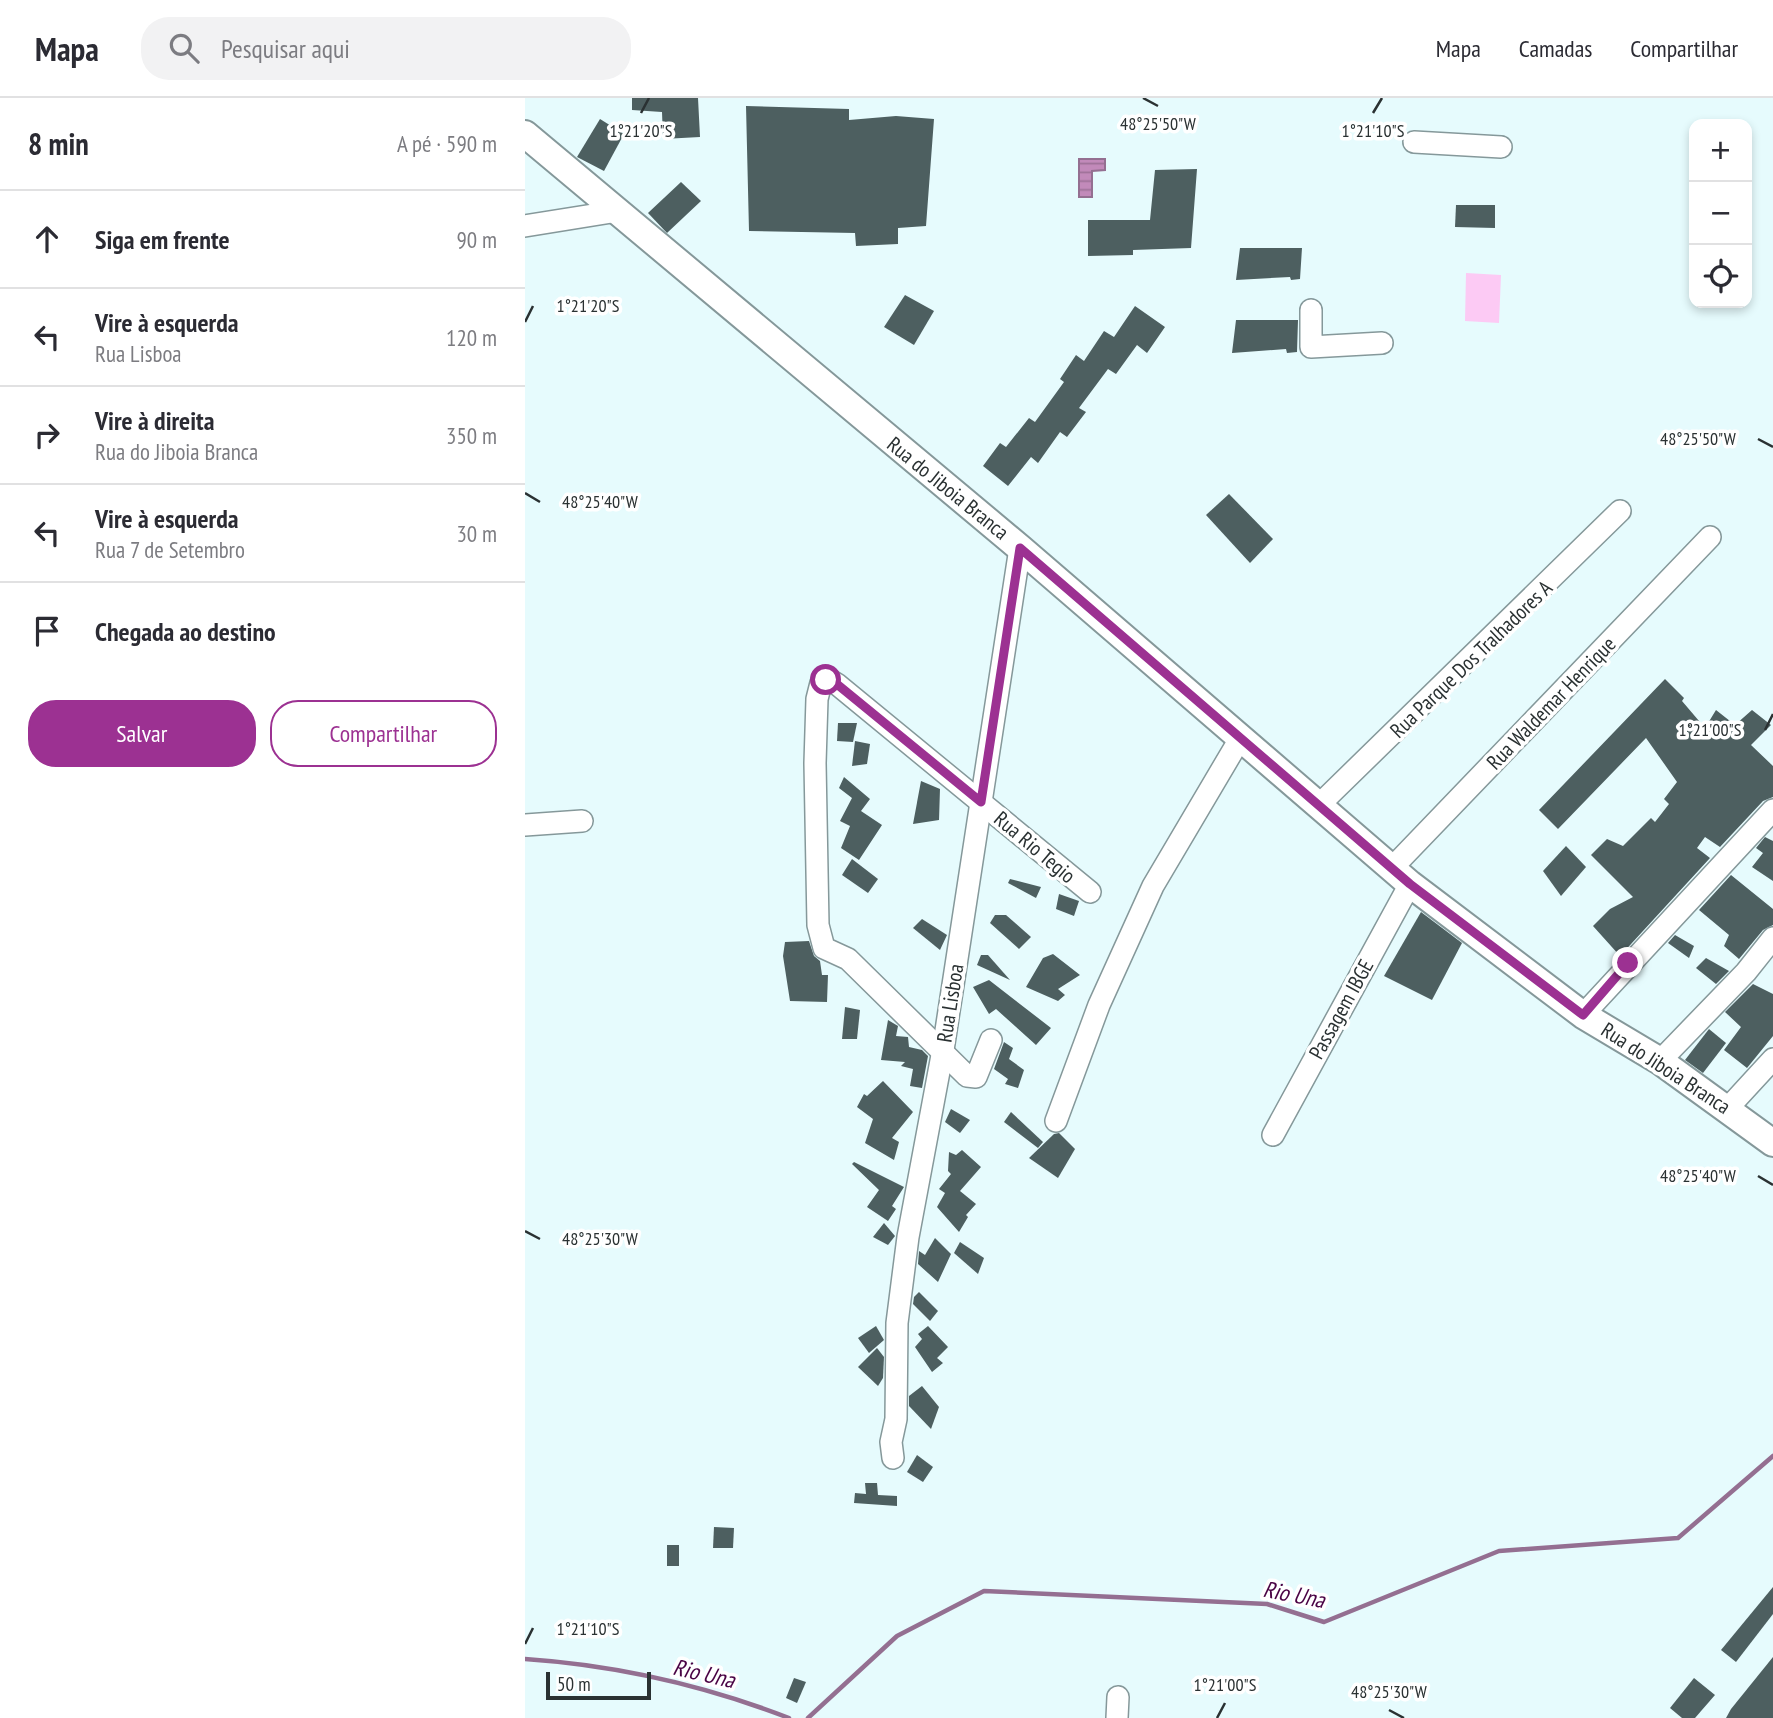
<!DOCTYPE html>
<html lang="pt">
<head>
<meta charset="utf-8">
<style>
	:root { --surface:#fff; --page:#f2f2f3; --text:#2b2b33; --muted:#7c7c81; --line:#e1e1e2; --accent:#9c3192 }
	body { margin:0; font-family:"PT Sans Narrow",sans-serif; background:var(--page); color:var(--text) }
	.controls { position:absolute; right:21px; top:21px; display:grid; overflow:hidden; border-radius:14px; box-shadow:0 4px 10px #0003 }
	.controls button { width:63px; height:63px; display:grid; place-items:center; padding:0; border:0; border-bottom:2px solid var(--line); background:var(--surface); color:var(--text); font:35px sans-serif }
	.scale { position:absolute; left:21px; bottom:18px; width:105px; box-sizing:border-box; padding-left:7px; border:4px solid #2a3132; border-top:0; font-size:19px; line-height:24px; white-space:nowrap; color:#2a3132; -webkit-text-stroke:5px #fff; paint-order:stroke }
	.stop { position:absolute; width:21px; height:21px; margin:-16px; border:5px solid #9c3192; border-radius:50%; background:#fff }
	.stop.end { background:#9c3192; border-color:#fff; box-shadow:0 2px 7px #0008 }
	.list { margin:0; padding:0; list-style:none }
	h2 { display:flex; justify-content:space-between; align-items:center; height:91px; margin:0; padding:0 28px; font-size:30px }
	h2 small { font-size:23px; font-weight:400; color:var(--muted) }
	.list li { display:grid; grid-template-columns:46px 1fr auto; gap:21px; align-items:center; box-sizing:border-box; height:98px; padding:0 28px; border-top:2px solid var(--line) }
	.list b { display:block; font-size:26px; white-space:nowrap }
	.list p { margin:0; font-size:23px; white-space:nowrap; color:var(--muted) }
	.list em { font-size:23px; font-style:normal; color:var(--muted) }
	.actions { display:flex; gap:14px; padding:21px 28px }
	.actions a { flex:1; padding:16px 0; border:2px solid var(--accent); border-radius:28px; text-align:center; font-size:24px; color:var(--accent) }
	.actions .main { background:var(--accent); color:#fff }
	.icon { flex:none; width:38px; height:38px; fill:none; stroke:currentColor; stroke-width:2; stroke-linecap:round; stroke-linejoin:round }
	.map { position:relative; flex:none; width:1248px; height:1620px; overflow:hidden }
	header { display:flex; align-items:center; gap:42px; box-sizing:border-box; height:98px; padding:0 35px; background:var(--surface); border-bottom:2px solid var(--line) }
	header strong { font-size:33px }
	nav { display:flex; gap:38px; margin-inline-start:auto; font-size:24px }
	.search { width:490px; height:63px; background:var(--page); display:flex; align-items:center; gap:18px; box-sizing:border-box; padding:0 24px; border-radius:28px; color:var(--muted); font-size:26px }
	main { display:flex }
	aside { flex:1; background:var(--surface) }
	.map>svg:first-child { display:block }
	.grass { fill:#fccaf4 }
	.water { fill:url(#water-rules); stroke:#946f91; stroke-width:2 }
	.lines { fill:none; stroke-linecap:round; stroke-linejoin:round }
	.stream { stroke:#946f91; stroke-width:4.5 }
	.building { fill:#4d5f60 }
	.minor-casing { stroke:#85989a; stroke-width:24 }
	.major-casing { stroke:#85989a; stroke-width:30 }
	.minor { stroke:#fff; stroke-width:21 }
	.major { stroke:#fff; stroke-width:26 }
	.route { stroke:#9c3192; stroke-width:9 }
	.ticks { fill:none; stroke:#2a3132; stroke-width:2.5 }
	.labels { text-anchor:middle; dominant-baseline:central; stroke-width:7; stroke-linejoin:round; paint-order:stroke }
	.street-label { font-size:21px; fill:#2a3132; stroke:#fff }
	.water-label { font-size:23px; font-style:italic; fill:#4a0445; stroke:#fff }
	.ticks-label { font-size:18px; text-anchor:middle; fill:#2a3132; stroke:#fff; stroke-width:7; stroke-linejoin:round; paint-order:stroke }
</style>
</head>
<body>
<header>
<strong>Mapa</strong>
<div class="search"><svg class="icon" aria-label="search" viewBox="0 0 24 24"><circle cx="10" cy="10" r="6"/><path d="M15 15l6 6"/></svg>Pesquisar aqui</div>
<nav><a>Mapa</a><a>Camadas</a><a>Compartilhar</a></nav>
</header>
<main>
<aside>
<h2>8 min<small>A pé · 590 m</small></h2>
<ul class="list">
<li><svg class="icon" aria-label="ahead" viewBox="0 0 24 24"><path d="M12 20V5M6 11l6-6 6 6"/></svg><div><b>Siga em frente</b></div><em>90 m</em></li>
<li><svg class="icon" aria-label="left" viewBox="0 0 24 24"><path d="M17 20v-9H6M10 6l-5 5 5 5"/></svg><div><b>Vire à esquerda</b><p>Rua Lisboa</p></div><em>120 m</em></li>
<li><svg class="icon" aria-label="right" viewBox="0 0 24 24"><path d="M7 20v-9h11M14 6l5 5-5 5"/></svg><div><b>Vire à direita</b><p>Rua do Jiboia Branca</p></div><em>350 m</em></li>
<li><svg class="icon" aria-label="left" viewBox="0 0 24 24"><path d="M17 20v-9H6M10 6l-5 5 5 5"/></svg><div><b>Vire à esquerda</b><p>Rua 7 de Setembro</p></div><em>30 m</em></li>
<li><svg class="icon" aria-label="arrive" viewBox="0 0 24 24"><path d="M6 21V4h12l-3 4 3 4H6"/></svg><div><b>Chegada ao destino</b></div></li>
</ul>
<div class="actions"><a class="main">Salvar</a><a>Compartilhar</a></div>
</aside>
<div class="map">
<svg width="1248" height="1620" viewBox="0 0 1248 1620">
	<defs>
		<pattern id="water-rules" width="6" height="5" patternUnits="userSpaceOnUse" patternTransform="scale(1.75)"><rect width="6" height="5" fill="#c28aba"/><path d="M0 2.5h6" fill="none" stroke="#9e7198"/></pattern>
	</defs>
	<rect width="100%" height="100%" fill="#e6fbfd"/>
	<path class="grass" d="M 941,175 L 976,177 L 974,225 L 940,223 Z"/>
	<path class="water" d="M 554,61 L 580,61 L 580,72 L 567,73 L 567,99 L 554,99 Z"/>
	<g class="lines">
		<g class="stream">
			<path d="M 0,1561 C 89,1567 181,1588 264,1620"/>
			<path d="M 283,1620 L 372,1538 L 459,1493 L 742,1506 L 799,1524 L 974,1453 L 1153,1440 L 1248,1358"/>
		</g>
	</g>
	<g class="building">
		<path d="M 107,0 L 173,0 L 175,39 L 138,41 L 137,14 L 107,12 Z"/>
		<path d="M 221,8 L 324,11 L 324,22 L 371,18 L 409,21 L 401,128 L 373,130 L 373,146 L 331,148 L 330,135 L 224,133 Z"/>
		<path d="M 75,21 L 99,36 L 79,73 L 52,59 Z"/>
		<path d="M 672,71 L 666,150 L 608,152 L 608,157 L 563,158 L 563,122 L 625,122 L 630,72 Z"/>
		<path d="M 156,84 L 176,103 L 142,135 L 123,115 Z"/>
		<path d="M 931,107 L 970,107 L 970,130 L 930,129 Z"/>
		<path d="M 715,150 L 777,150 L 775,181 L 766,182 L 765,179 L 711,182 Z"/>
		<path d="M 380,197 L 409,213 L 389,247 L 359,229 Z"/>
		<path d="M 610,208 L 640,229 L 622,255 L 612,247 L 591,276 L 583,271 L 554,310 L 561,314 L 542,339 L 535,334 L 513,365 L 506,359 L 483,388 L 458,368 L 475,345 L 481,349 L 504,320 L 510,324 L 539,284 L 535,281 L 551,257 L 559,263 L 579,233 L 589,239 Z"/>
		<path d="M 711,222 L 773,222 L 772,254 L 762,255 L 761,251 L 707,255 Z"/>
		<path d="M 704,396 L 748,441 L 725,465 L 681,417 Z"/>
		<path d="M 1140,581 L 1159,600 L 1157,603 L 1180,630 L 1191,612 L 1210,627 L 1227,612 L 1246,627 L 1226,647 L 1248,668 L 1248,699 L 1238,703 L 1195,749 L 1180,739 L 1172,750 L 1185,760 L 1095,858 L 1068,828 L 1085,811 L 1108,799 L 1066,757 L 1082,741 L 1098,748 L 1126,720 L 1130,724 L 1144,706 L 1139,701 L 1152,684 L 1121,640 L 1033,731 L 1014,712 Z"/>
		<path d="M 313,625 L 332,625 L 328,644 L 312,643 Z"/>
		<path d="M 330,643 L 345,646 L 342,666 L 327,668 Z"/>
		<path d="M 319,679 L 345,701 L 336,713 L 357,727 L 334,762 L 316,750 L 325,728 L 315,723 L 327,700 L 314,690 Z"/>
		<path d="M 396,683 L 415,691 L 414,722 L 388,726 Z"/>
		<path d="M 1240,739 L 1248,743 L 1248,783 L 1227,769 L 1238,755 L 1231,750 Z"/>
		<path d="M 1041,748 L 1061,769 L 1036,798 L 1018,773 Z"/>
		<path d="M 327,761 L 353,781 L 343,795 L 317,777 Z"/>
		<path d="M 1206,777 L 1248,811 L 1248,827 L 1238,832 L 1214,861 L 1199,848 L 1204,837 L 1174,812 Z"/>
		<path d="M 485,781 L 516,789 L 511,800 L 483,785 Z"/>
		<path d="M 534,796 L 554,803 L 549,818 L 531,811 Z"/>
		<path d="M 896,814 L 937,845 L 907,902 L 859,878 Z"/>
		<path d="M 470,817 L 481,817 L 506,839 L 494,851 L 465,825 Z"/>
		<path d="M 397,821 L 422,837 L 415,852 L 388,830 Z"/>
		<path d="M 1150,837 L 1169,848 L 1164,860 L 1143,845 Z"/>
		<path d="M 284,843 L 289,858 L 295,863 L 297,877 L 303,877 L 302,904 L 265,903 L 258,858 L 260,844 Z"/>
		<path d="M 528,856 L 555,877 L 533,891 L 540,897 L 533,903 L 501,889 L 518,860 Z"/>
		<path d="M 456,857 L 463,857 L 485,882 L 452,867 Z"/>
		<path d="M 1181,860 L 1204,873 L 1191,886 L 1171,870 Z"/>
		<path d="M 464,882 L 526,930 L 511,947 L 471,911 L 464,916 L 448,889 Z"/>
		<path d="M 1228,886 L 1248,896 L 1248,938 L 1222,970 L 1199,952 L 1216,929 L 1200,914 Z"/>
		<path d="M 320,909 L 335,912 L 332,941 L 317,941 Z"/>
		<path d="M 363,922 L 373,928 L 371,938 L 383,939 L 384,949 L 397,952 L 403,958 L 397,990 L 385,988 L 388,971 L 376,968 L 380,964 L 356,962 Z"/>
		<path d="M 1184,931 L 1201,945 L 1178,975 L 1160,962 Z"/>
		<path d="M 479,944 L 488,950 L 484,961 L 499,972 L 493,990 L 480,986 L 483,981 L 469,971 Z"/>
		<path d="M 358,983 L 388,1014 L 367,1040 L 374,1044 L 369,1062 L 340,1045 L 348,1021 L 332,1009 L 339,996 L 342,998 Z"/>
		<path d="M 426,1011 L 445,1022 L 435,1035 L 420,1024 Z"/>
		<path d="M 486,1014 L 518,1044 L 513,1050 L 479,1024 Z"/>
		<path d="M 534,1035 L 550,1051 L 533,1080 L 504,1060 L 529,1036 Z"/>
		<path d="M 437,1052 L 456,1069 L 435,1093 L 451,1106 L 441,1117 L 443,1119 L 434,1134 L 412,1109 L 420,1095 L 414,1091 L 426,1076 L 423,1073 L 424,1054 L 431,1057 Z"/>
		<path d="M 329,1064 L 379,1089 L 367,1108 L 371,1111 L 363,1123 L 342,1109 L 354,1092 L 327,1066 Z"/>
		<path d="M 359,1125 L 370,1138 L 363,1147 L 348,1139 Z"/>
		<path d="M 410,1140 L 426,1156 L 413,1184 L 393,1166 L 394,1153 L 400,1157 Z"/>
		<path d="M 435,1144 L 459,1160 L 453,1176 L 429,1155 Z"/>
		<path d="M 394,1194 L 413,1213 L 405,1223 L 388,1206 L 389,1199 Z"/>
		<path d="M 351,1228 L 359,1242 L 344,1255 L 333,1240 Z"/>
		<path d="M 403,1228 L 423,1249 L 412,1260 L 418,1265 L 407,1274 L 390,1249 L 397,1241 L 393,1236 Z"/>
		<path d="M 352,1250 L 359,1259 L 358,1280 L 353,1288 L 333,1269 Z"/>
		<path d="M 397,1288 L 414,1309 L 406,1331 L 384,1308 L 384,1298 Z"/>
		<path d="M 392,1357 L 408,1369 L 398,1384 L 382,1374 Z"/>
		<path d="M 340,1385 L 352,1385 L 353,1397 L 372,1398 L 372,1408 L 329,1405 L 330,1395 L 341,1396 Z"/>
		<path d="M 189,1429 L 209,1430 L 208,1450 L 188,1450 Z"/>
		<rect x="142" y="1447" width="12" height="21"/>
		<path d="M 1248,1489 L 1248,1516 L 1211,1564 L 1196,1552 Z"/>
		<path d="M 1248,1559 L 1248,1620 L 1201,1620 L 1206,1611 Z"/>
		<path d="M 269,1580 L 281,1584 L 272,1605 L 261,1600 Z"/>
		<path d="M 1169,1580 L 1190,1597 L 1170,1620 L 1157,1620 L 1145,1610 Z"/>
	</g>
	<g class="lines">
		<defs>
			<g id="minor">
				<path d="M 889,44 L 976,49"/>
				<path d="M 0,128 L 93,113"/>
				<path d="M 786,212 L 786,249 L 857,245"/>
				<path d="M 794,707 L 1095,413"/>
				<path d="M 0,727 L 57,723"/>
				<path d="M 867,770 L 1185,439"/>
				<path d="M 1058,917 L 1248,712"/>
				<path d="M 466,942 L 451,979 L 442,978 L 323,861 L 299,850 L 293,827 L 290,665 L 292,601 L 296,585 L 305,582 L 313,587 L 565,794"/>
				<path d="M 1135,963 L 1221,874 L 1248,840"/>
				<path d="M 1203,1010 L 1248,961"/>
				<path d="M 531,1023 L 574,907 L 628,788 L 716,639"/>
				<path d="M 748,1037 L 885,786"/>
				<path d="M 368,1360 L 366,1344 L 371,1321 L 372,1225 L 383,1139 L 418,952 L 495,450"/>
				<path d="M 592,1620 L 593,1599"/>
			</g>
			<path id="major" d="M 0,36 L 495,450 L 885,786 L 1058,917 L 1135,963 L 1248,1045"/>
		</defs>
		<use href="#minor" class="minor-casing"/>
		<use href="#major" class="major-casing"/>
		<use href="#minor" class="minor"/>
		<use href="#major" class="major"/>
	</g>
	<g class="lines">
		<path class="route" d="M 301,582 L 313,587 L 456,704 L 495,450 L 885,786 L 1058,917 L 1103,865"/>
	</g>
	<path class="ticks" d="M 618,0 L 633,8M 116,15 L 124,0M 848,15 L 857,0M 0,224 L 8,208M 1233,341 L 1248,349M 0,395 L 15,404M 1240,632 L 1248,616M 1233,1078 L 1248,1087M 0,1133 L 15,1141M 0,1546 L 8,1530M 864,1612 L 879,1620M 692,1620 L 700,1605"/>
	<g class="labels">
		<g class="street-label">
			<text transform="translate(423 390) rotate(39)">Rua do Jiboia Branca</text>
			<text transform="translate(946 561) rotate(-44)">Rua Parque Dos Tralhadores A</text>
			<text transform="translate(1026 605) rotate(-46)">Rua Waldemar Henrique</text>
			<text transform="translate(510 749) rotate(40)">Rua Rio Tegio</text>
			<text transform="translate(425 905) rotate(-81)">Rua Lisboa</text>
			<text transform="translate(816 911) rotate(-61)">Passagem IBGE</text>
			<text transform="translate(1141 970) rotate(33)">Rua do Jiboia Branca</text>
		</g>
		<g class="water-label">
			<text transform="translate(769 1496) rotate(11)">Rio Una</text>
			<text transform="translate(179 1575) rotate(13)">Rio Una</text>
		</g>
	</g>
	<g class="ticks-label">
		<text x="633" y="32">48°25'50"W</text>
		<text x="116" y="39">1°21'20"S</text>
		<text x="848" y="39">1°21'10"S</text>
		<text x="63" y="214">1°21'20"S</text>
		<text x="1173" y="347">48°25'50"W</text>
		<text x="75" y="410">48°25'40"W</text>
		<text x="1185" y="638">1°21'00"S</text>
		<text x="1173" y="1084">48°25'40"W</text>
		<text x="75" y="1147">48°25'30"W</text>
		<text x="63" y="1537">1°21'10"S</text>
		<text x="700" y="1593">1°21'00"S</text>
		<text x="864" y="1600">48°25'30"W</text>
	</g>
</svg>
<div class="controls">
<button>+</button>
<button>−</button>
<button><svg class="icon" aria-label="locate" viewBox="0 0 24 24"><circle cx="12" cy="12" r="6"/><path d="M12 2v4M12 18v4M2 12h4M18 12h4"/></svg></button>
</div>
<div class="scale">50 m</div>
<div class="stop" style="left:301px;top:582px"></div>
<div class="stop end" style="left:1103px;top:865px"></div>
</div>
</main>
</body>
</html>
